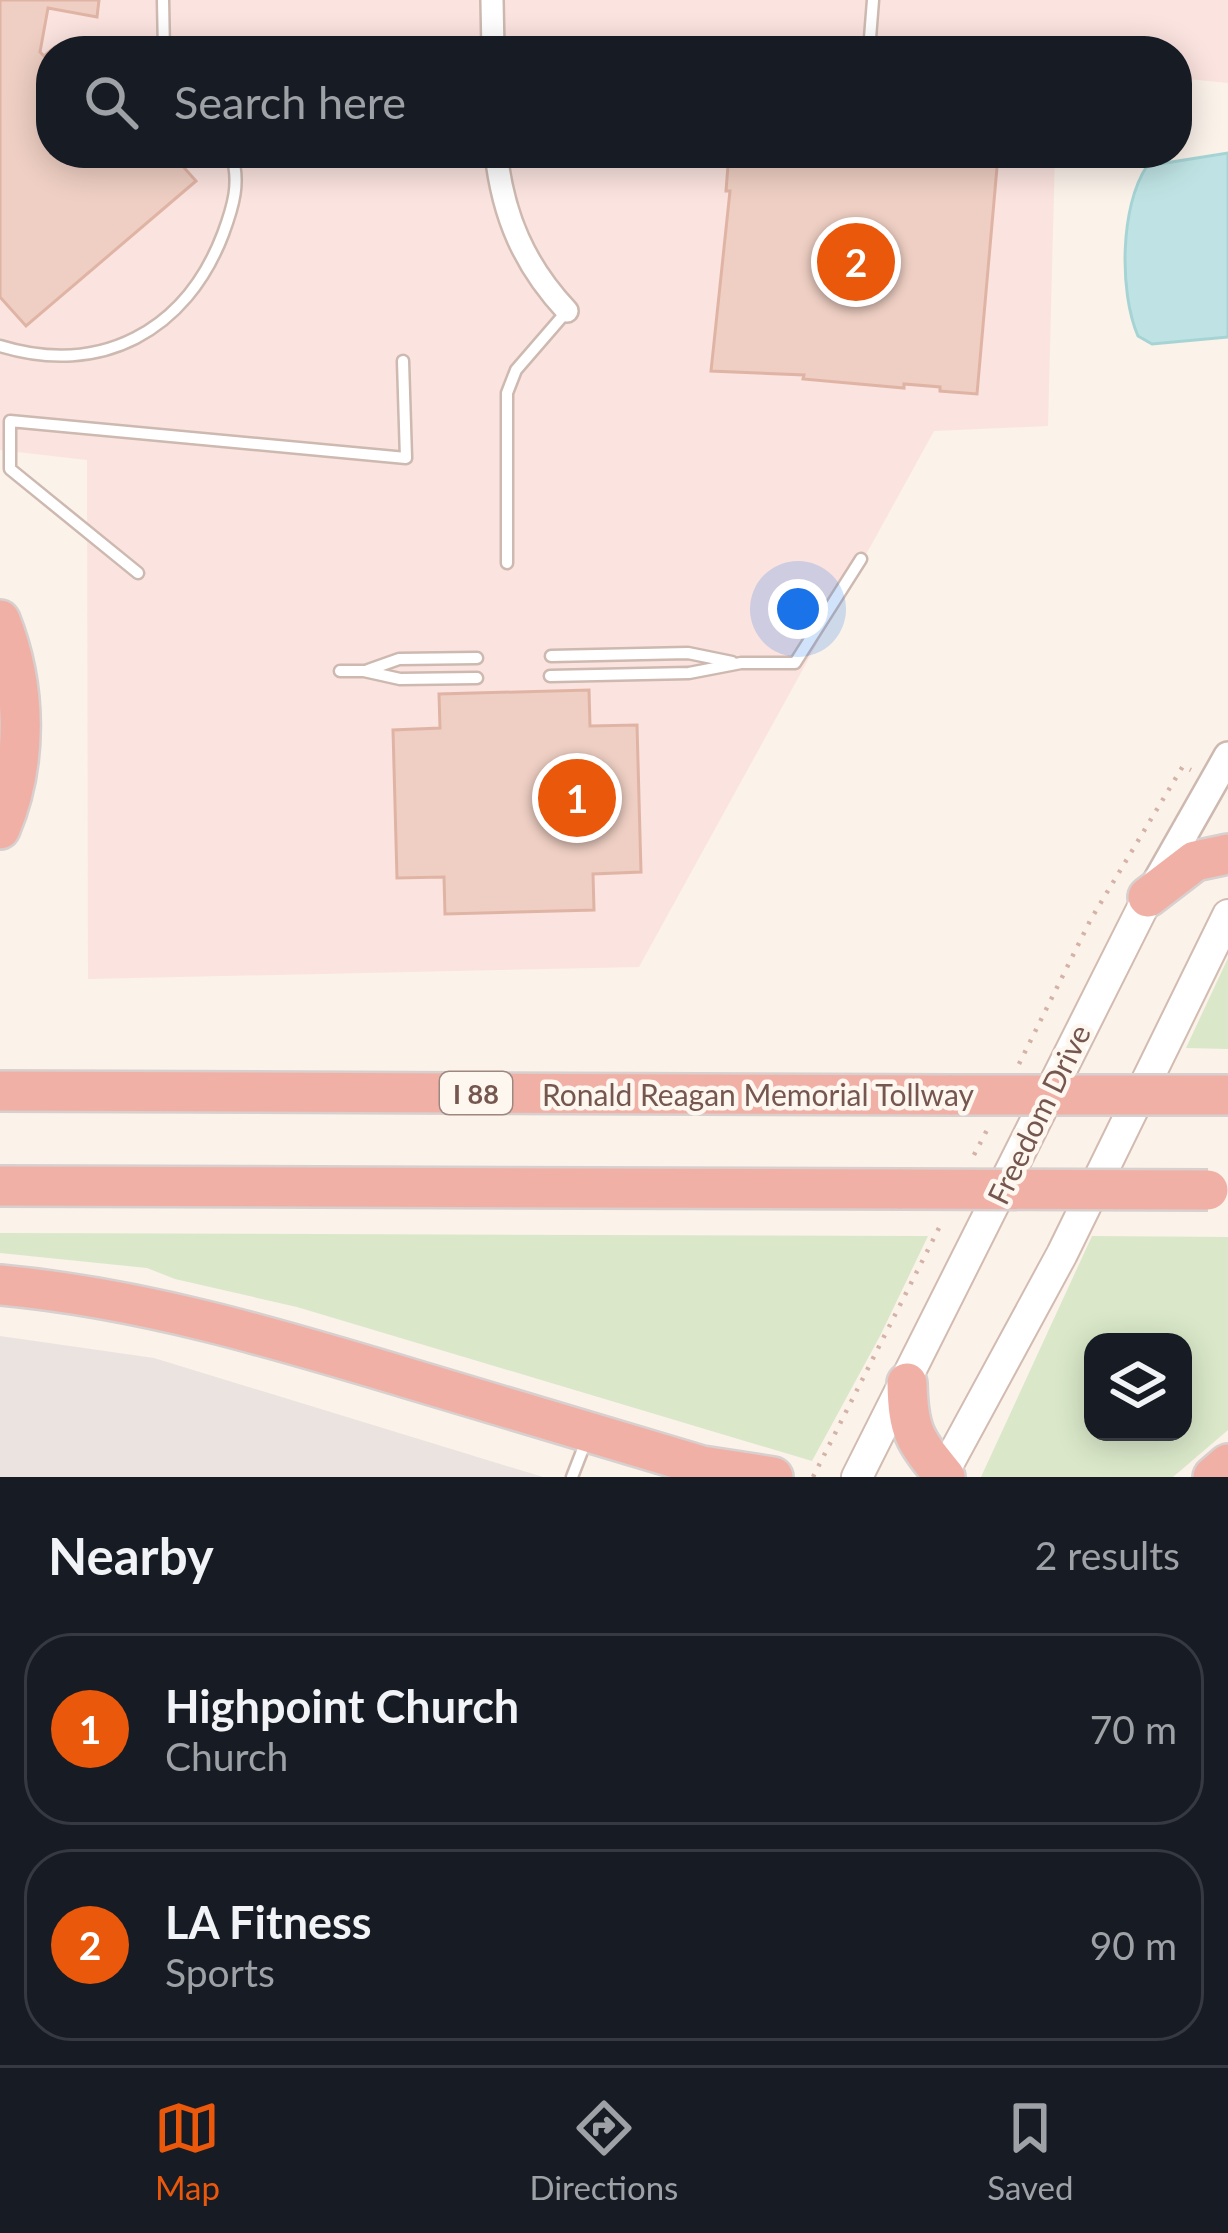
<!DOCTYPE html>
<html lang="en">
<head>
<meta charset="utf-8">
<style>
	:root { --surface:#171b24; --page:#20242c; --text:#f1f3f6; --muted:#9ea1a6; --line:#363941; --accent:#ea580c }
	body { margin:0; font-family:Lato,sans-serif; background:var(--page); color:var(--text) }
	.controls { position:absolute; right:36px; bottom:36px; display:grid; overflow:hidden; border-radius:24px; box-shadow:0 6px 30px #0003 }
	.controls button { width:108px; height:108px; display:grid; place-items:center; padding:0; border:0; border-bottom:3px solid var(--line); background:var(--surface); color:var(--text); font:60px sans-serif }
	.you { position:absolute; left:798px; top:609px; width:42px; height:42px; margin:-30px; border:9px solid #fff; border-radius:50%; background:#1a73e8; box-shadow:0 0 0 18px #1a73e833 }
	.badge { display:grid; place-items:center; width:78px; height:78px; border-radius:50%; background:var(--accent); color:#fff; font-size:39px; font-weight:700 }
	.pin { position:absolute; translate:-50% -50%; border:6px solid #fff; box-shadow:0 3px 12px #0006 }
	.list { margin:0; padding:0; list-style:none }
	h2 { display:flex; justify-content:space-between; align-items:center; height:156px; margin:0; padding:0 48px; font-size:51px }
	h2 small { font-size:39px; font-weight:400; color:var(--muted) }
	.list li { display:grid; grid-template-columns:78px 1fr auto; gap:36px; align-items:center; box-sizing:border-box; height:192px; margin:0 24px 24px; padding:0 24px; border:3px solid var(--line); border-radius:48px }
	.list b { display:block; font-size:45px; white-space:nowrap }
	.list p { margin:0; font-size:39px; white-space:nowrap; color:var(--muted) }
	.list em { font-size:39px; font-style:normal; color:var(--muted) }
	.icon { flex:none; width:66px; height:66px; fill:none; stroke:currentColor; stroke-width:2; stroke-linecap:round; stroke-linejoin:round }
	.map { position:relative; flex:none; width:1228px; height:1477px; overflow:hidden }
	.search { position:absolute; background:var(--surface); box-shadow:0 6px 30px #0003; left:36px; right:36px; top:36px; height:132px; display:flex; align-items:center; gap:30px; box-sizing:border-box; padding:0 42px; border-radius:48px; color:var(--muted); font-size:45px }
	.sheet { height:588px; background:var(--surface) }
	nav { display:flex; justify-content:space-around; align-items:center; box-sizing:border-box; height:168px; border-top:3px solid var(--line); background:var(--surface); font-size:33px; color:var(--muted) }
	nav a { display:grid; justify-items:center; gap:6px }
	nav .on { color:var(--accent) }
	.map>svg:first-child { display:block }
	.commercial { fill:#fbe3df }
	.industrial { fill:#ebe3df }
	.green { fill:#dae8c9; fill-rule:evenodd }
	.water { fill:#bfe3e4; stroke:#a6d4d5; stroke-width:3 }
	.building { fill:#efcfc3; stroke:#e0b4a5; stroke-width:3 }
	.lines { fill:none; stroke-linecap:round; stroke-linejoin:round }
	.service-casing { stroke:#cdb9b0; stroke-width:15 }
	.minor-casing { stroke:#cdb9b0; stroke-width:26 }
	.tertiary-casing { stroke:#cdb9b0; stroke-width:32 }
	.secondary-casing { stroke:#d2bbb1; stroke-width:34 }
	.motorway-casing { stroke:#d8d0ce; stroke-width:44 }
	.path { stroke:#d4b2a6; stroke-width:4.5; stroke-dasharray:3 9; stroke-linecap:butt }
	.service { stroke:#fff; stroke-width:10 }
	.minor { stroke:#fff; stroke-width:21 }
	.tertiary { stroke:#fff; stroke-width:27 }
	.secondary { stroke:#fff; stroke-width:30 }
	.motorway { stroke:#f1b0a6; stroke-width:39 }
	.motorway-bridge-casing { stroke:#d8d0ce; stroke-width:44; stroke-linecap:butt }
	.motorway-bridge { stroke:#f1b0a6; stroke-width:39 }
	.labels { text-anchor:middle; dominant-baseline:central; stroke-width:9; stroke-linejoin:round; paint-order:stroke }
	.shield { fill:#fef7f0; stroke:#9e877f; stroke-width:3 }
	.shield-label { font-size:27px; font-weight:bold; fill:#75574f }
	.street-label { font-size:30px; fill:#75574f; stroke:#fef7f0 }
</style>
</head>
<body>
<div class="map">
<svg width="1228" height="1477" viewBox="0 0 1228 1477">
	<rect width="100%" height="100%" fill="#fbf2ea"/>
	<path class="commercial" d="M 0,0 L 1228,0 L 1228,83 L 1177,78 L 1177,51 L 51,51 L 51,153 L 1055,153 L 1048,426 L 934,431 L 639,967 L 88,979 L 87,460 L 0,450 Z"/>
	<path class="industrial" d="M 0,1336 L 154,1358 L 543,1477 L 0,1477 Z"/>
	<g class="green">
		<path d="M 1228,958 L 1228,1049 L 1186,1048 Z"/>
		<path d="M 0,1233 L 921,1236 L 928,1236 L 880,1336 L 812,1461 L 297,1307 L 175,1279 L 147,1268 L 0,1253 Z"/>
		<path d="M 1092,1236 L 1228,1237 L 1228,1430 L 1173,1477 L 981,1477 ZM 1093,1342 L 1183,1342 L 1183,1432 L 1093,1432 Z"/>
	</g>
	<path class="water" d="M 1228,153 L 1228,337 L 1152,344 L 1138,336 C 1119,292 1120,206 1147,166 Z"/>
	<g class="building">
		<path d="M 0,0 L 99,0 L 97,17 L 48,8 L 40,52 L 44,56 L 55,47 L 58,51 L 51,51 L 51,153 L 171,153 L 196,181 L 26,326 L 0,297 Z"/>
		<path d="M 729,153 L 998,156 L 977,394 L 940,391 L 940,387 L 904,384 L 904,388 L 803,379 L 804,375 L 711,371 L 730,191 L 726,191 Z"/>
		<path d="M 589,690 L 590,726 L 637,725 L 641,872 L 593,874 L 594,910 L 445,914 L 444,877 L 397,878 L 393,730 L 440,728 L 439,694 Z"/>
	</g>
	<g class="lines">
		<defs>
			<g id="service">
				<path d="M 163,0 L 164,51"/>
				<path d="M 869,51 L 873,0"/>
				<path d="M 0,346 C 101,377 186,331 223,234 C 233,207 241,182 231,153"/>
				<path d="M 507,563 L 507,393 L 516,370 L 567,311"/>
				<path d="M 138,573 L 10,469 L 10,421 L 406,458 L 403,361"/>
				<path d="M 551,656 L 688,653 L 732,662"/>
				<path d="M 368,670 L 399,659 L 477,658"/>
				<path d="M 340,671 L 364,671 L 400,679 L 477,678"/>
				<path d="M 550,676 L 689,673 L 741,663 L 795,663 L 861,559"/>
				<path d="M 572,1477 L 586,1441"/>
			</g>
			<g id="minor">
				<path d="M 492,0 L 493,51"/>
				<path d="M 496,153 C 503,216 524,265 567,311"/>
			</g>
			<path id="tertiary" d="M 1156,883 L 1228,756"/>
			<g id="secondary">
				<path d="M 857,1477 L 1148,897"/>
				<path d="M 941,1477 L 1062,1254 L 1228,915"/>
			</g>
			<g id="motorway">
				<path d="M 0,620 C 26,685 28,763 0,829"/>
				<path d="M 1148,897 L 1195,861 L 1228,854"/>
				<path d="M 0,1091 L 952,1095"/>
				<path d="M 0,1186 L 902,1189"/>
				<path d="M 0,1285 C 142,1298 275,1338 411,1379 C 508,1408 605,1437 702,1466 L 773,1477"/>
				<path d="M 907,1383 C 908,1433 915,1440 945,1477"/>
				<path d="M 1213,1477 L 1228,1464"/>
			</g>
		</defs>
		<use href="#service" class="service-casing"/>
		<use href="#minor" class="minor-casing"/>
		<use href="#tertiary" class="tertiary-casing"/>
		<use href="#secondary" class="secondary-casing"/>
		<use href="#motorway" class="motorway-casing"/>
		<g class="path">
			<path d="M 1019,1064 L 1091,919 L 1183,766 L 1191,770"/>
			<path d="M 974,1155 L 988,1128"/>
			<path d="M 813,1477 L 943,1220"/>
		</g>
		<use href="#service" class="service"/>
		<use href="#minor" class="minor"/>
		<use href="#tertiary" class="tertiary"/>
		<use href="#secondary" class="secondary"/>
		<use href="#motorway" class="motorway"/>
		<defs>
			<g id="motorway-bridge">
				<path d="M 952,1095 L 1228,1095"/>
				<path d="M 902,1189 L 1208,1190"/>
			</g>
		</defs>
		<use href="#motorway-bridge" class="motorway-bridge-casing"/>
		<use href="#motorway-bridge" class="motorway-bridge"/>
	</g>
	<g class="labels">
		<rect class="shield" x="440" y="1072" width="72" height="42" rx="9"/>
		<g class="shield-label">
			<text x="476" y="1093">I 88</text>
		</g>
		<g class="street-label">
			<text x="758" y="1094">Ronald Reagan Memorial Tollway</text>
			<text transform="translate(1038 1114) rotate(-64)">Freedom Drive</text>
		</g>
	</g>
</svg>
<div class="controls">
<button><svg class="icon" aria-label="layers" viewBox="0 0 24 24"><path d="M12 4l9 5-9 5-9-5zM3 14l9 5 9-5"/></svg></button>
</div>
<div class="you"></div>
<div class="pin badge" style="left:577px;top:798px">1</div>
<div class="pin badge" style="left:856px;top:262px">2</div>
<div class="search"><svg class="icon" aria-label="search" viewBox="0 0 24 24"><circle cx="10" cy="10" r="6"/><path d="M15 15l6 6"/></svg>Search here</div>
</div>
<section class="sheet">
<h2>Nearby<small>2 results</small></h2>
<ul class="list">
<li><span class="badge">1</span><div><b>Highpoint Church</b><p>Church</p></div><em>70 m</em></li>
<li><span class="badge">2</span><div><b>LA Fitness</b><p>Sports</p></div><em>90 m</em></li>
</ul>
</section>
<nav>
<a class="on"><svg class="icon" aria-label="map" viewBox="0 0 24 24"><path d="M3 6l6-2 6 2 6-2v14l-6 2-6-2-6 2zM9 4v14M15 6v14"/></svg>Map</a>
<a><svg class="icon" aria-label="directions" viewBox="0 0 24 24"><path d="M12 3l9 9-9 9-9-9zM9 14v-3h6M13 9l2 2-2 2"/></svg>Directions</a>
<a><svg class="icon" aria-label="saved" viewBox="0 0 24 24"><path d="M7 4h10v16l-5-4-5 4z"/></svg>Saved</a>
</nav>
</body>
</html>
